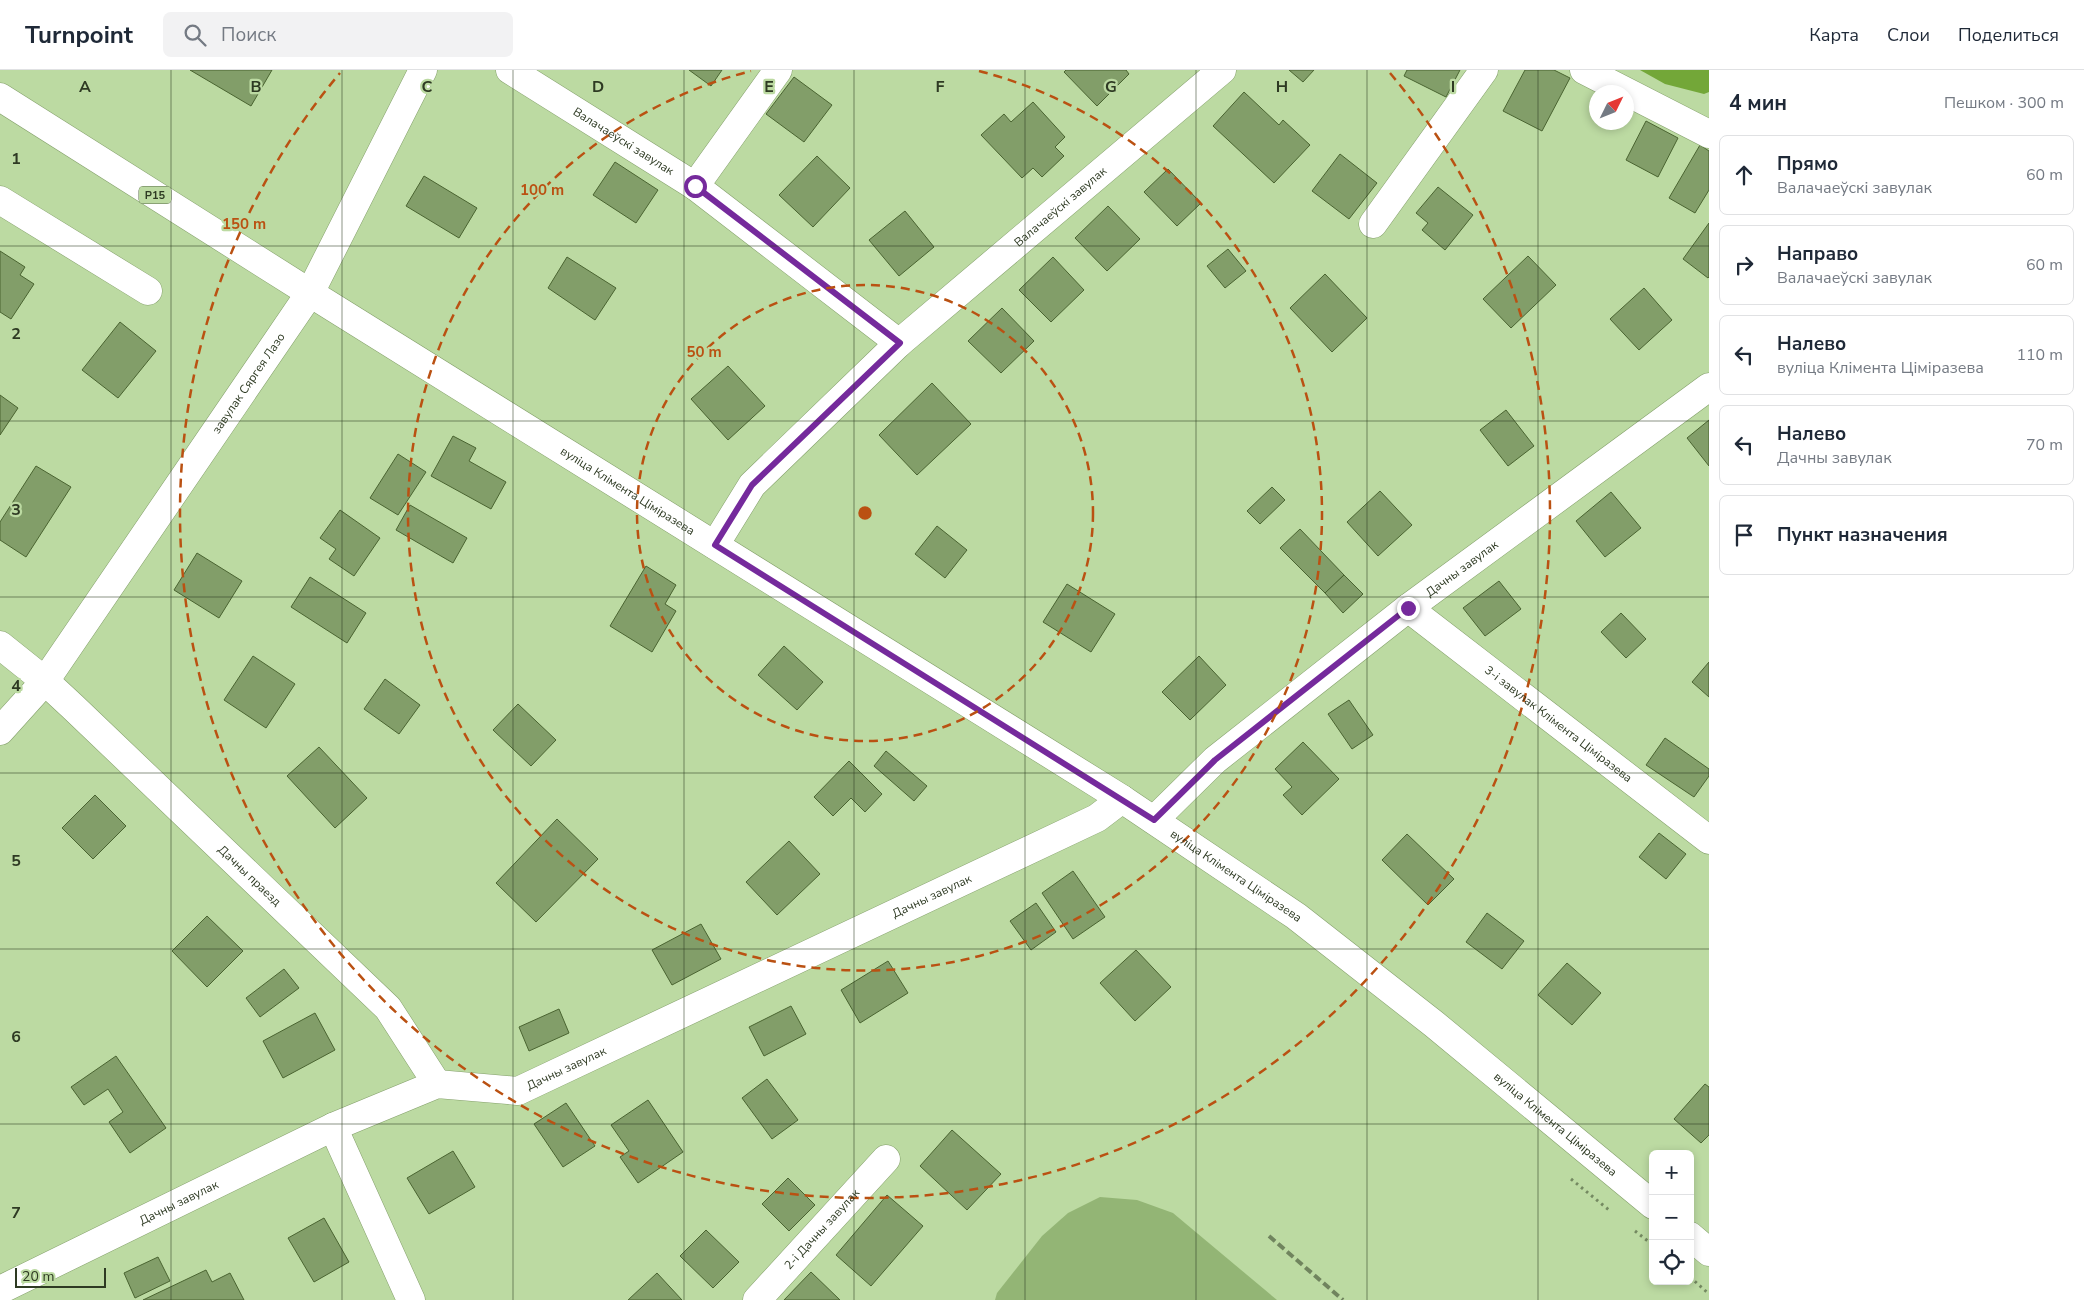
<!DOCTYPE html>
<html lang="ru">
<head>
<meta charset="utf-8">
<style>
	:root { --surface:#fff; --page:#f2f2f3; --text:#1f2937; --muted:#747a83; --line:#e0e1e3 }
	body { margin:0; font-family:"Nunito Sans",sans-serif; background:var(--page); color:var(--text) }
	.controls { position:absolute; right:15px; bottom:15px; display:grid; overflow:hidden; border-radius:8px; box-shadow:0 2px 8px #0003 }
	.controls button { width:45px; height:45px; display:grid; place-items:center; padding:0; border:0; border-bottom:1px solid var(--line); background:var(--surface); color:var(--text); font:25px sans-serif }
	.compass { position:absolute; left:1589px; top:15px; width:45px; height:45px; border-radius:50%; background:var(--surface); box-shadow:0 2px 8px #0003; rotate:47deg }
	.scale { position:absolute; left:15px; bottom:12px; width:91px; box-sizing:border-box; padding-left:5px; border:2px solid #2e3a23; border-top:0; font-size:14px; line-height:18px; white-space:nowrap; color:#2e3a23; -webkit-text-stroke:4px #bcdaa2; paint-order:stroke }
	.stop { position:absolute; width:15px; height:15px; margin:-11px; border:4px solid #752a9c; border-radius:50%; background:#fff }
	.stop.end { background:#752a9c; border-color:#fff; box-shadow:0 1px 5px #0008 }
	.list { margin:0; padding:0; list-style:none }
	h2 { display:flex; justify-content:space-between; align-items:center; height:65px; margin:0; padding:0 20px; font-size:21px }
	h2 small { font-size:16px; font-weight:400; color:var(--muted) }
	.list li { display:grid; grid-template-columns:32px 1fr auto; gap:15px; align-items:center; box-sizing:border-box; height:80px; margin:0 10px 10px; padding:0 10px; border:1px solid var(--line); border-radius:8px }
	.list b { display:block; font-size:19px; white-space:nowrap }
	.list p { margin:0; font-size:16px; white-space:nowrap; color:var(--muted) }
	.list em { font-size:16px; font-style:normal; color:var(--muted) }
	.icon { flex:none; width:28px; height:28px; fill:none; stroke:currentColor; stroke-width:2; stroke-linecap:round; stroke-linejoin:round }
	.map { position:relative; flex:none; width:1709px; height:1230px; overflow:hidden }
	header { display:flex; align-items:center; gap:30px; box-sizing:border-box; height:70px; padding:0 25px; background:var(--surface); border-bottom:1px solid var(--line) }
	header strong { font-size:24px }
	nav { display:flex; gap:28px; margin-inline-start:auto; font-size:18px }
	.search { width:350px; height:45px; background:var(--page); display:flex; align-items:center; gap:12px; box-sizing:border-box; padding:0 18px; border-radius:8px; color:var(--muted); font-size:19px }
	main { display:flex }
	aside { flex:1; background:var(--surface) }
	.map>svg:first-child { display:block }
	.green { fill:#93b575 }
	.forest { fill:#73a738 }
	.building { fill:#829e69; stroke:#4a6431 }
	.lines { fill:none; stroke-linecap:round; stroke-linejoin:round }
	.minor-casing { stroke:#84a06b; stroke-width:29 }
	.major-casing { stroke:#84a06b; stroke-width:29 }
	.path { stroke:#748961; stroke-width:3; stroke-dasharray:2.5 4; stroke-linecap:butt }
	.minor { stroke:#fff; stroke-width:28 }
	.major { stroke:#fff; stroke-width:28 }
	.rail { stroke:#70845e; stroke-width:4; stroke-dasharray:8 4; stroke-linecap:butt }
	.route { stroke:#752a9c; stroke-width:6 }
	.grid { fill:none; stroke:#2e3a23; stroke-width:1; stroke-opacity:0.55 }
	.ring { fill:none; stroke:#ba5112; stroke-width:2.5; stroke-dasharray:9 6 }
	.labels { text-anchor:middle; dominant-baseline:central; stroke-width:4.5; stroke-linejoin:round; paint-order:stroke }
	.shield { fill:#bcdaa2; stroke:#596a49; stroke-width:1 }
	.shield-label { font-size:11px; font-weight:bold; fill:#2e3a23 }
	.street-label { font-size:12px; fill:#2e3a23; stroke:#bcdaa2 }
	.grid-label { font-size:16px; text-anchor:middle; font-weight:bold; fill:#2e3a23; stroke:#bcdaa2; stroke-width:4.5; stroke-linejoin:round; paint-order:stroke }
	.centre { fill:#ba5112; stroke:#bcdaa2; stroke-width:2.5 }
	.ring-label { font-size:15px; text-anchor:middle; font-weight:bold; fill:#ba5112; stroke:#bcdaa2; stroke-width:4.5; stroke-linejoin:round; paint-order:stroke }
</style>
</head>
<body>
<header>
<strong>Turnpoint</strong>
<div class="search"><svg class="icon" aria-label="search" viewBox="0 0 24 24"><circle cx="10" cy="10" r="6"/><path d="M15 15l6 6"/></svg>Поиск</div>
<nav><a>Карта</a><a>Слои</a><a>Поделиться</a></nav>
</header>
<main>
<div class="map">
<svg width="1709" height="1230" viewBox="0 0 1709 1230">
	<rect width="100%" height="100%" fill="#bcdaa2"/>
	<path class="green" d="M 1100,1127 L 1137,1130 L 1173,1143 L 1277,1230 L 995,1230 L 997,1223 L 1042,1166 L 1068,1143 Z"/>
	<path class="forest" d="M 1640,0 L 1709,0 L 1709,22 L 1704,24 L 1665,14 Z"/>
	<g class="building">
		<path d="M 190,0 L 272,0 L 251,36 Z"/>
		<path d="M 689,0 L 722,0 L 711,16 Z"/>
		<path d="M 1066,0 L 1126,0 L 1129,4 L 1097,36 L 1064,2 Z"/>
		<path d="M 1289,0 L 1314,0 L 1303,12 Z"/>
		<path d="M 1407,0 L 1460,0 L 1446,27 L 1404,6 Z"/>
		<path d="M 1525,0 L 1554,0 L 1570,8 L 1542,61 L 1503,41 Z"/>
		<path d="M 794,7 L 832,35 L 804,72 L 766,44 Z"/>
		<path d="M 1244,22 L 1279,55 L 1283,50 L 1310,75 L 1274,113 L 1213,56 Z"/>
		<path d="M 1033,32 L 1065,67 L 1055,77 L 1064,86 L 1042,107 L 1033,98 L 1022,108 L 981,65 L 1004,44 L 1011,52 Z"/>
		<path d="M 1646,51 L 1678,68 L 1658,107 L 1626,90 Z"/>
		<path d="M 1700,75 L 1709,81 L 1709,120 L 1695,143 L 1669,128 Z"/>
		<path d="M 1340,84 L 1377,113 L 1349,149 L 1312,121 Z"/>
		<path d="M 817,86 L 850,118 L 813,157 L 779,125 Z"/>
		<path d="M 615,92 L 658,120 L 636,153 L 593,125 Z"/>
		<path d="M 1168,99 L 1201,133 L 1177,156 L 1144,122 Z"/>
		<path d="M 424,106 L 477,138 L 459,168 L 406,136 Z"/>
		<path d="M 1438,117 L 1473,145 L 1445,180 L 1422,160 L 1428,153 L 1416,143 Z"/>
		<path d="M 1108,136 L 1140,169 L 1107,201 L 1075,168 Z"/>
		<path d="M 905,141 L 934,177 L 899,206 L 869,170 Z"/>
		<path d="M 1709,153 L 1709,207 L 1708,208 L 1683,189 Z"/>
		<path d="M 1228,179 L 1246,201 L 1225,218 L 1207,196 Z"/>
		<path d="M 0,181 L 25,197 L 20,205 L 34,214 L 11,249 L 0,242 Z"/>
		<path d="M 1528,186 L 1556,215 L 1511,258 L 1483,229 Z"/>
		<path d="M 567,187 L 616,218 L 595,250 L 548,218 Z"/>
		<path d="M 1053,187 L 1084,220 L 1051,252 L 1019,220 Z"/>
		<path d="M 1325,204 L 1367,248 L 1332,282 L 1290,238 Z"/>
		<path d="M 1644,218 L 1672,250 L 1639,280 L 1610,249 Z"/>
		<path d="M 1002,238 L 1034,271 L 1001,303 L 968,271 Z"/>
		<path d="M 120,252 L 156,281 L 118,328 L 82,300 Z"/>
		<path d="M 728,296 L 765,336 L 728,370 L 691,329 Z"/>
		<path d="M 932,313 L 971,354 L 917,405 L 879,365 Z"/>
		<path d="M 0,325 L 18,338 L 0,365 Z"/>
		<path d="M 1506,340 L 1534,376 L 1508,396 L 1480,360 Z"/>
		<path d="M 1709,350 L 1709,396 L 1687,368 Z"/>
		<path d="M 453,366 L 476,378 L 469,391 L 506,412 L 491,439 L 431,406 Z"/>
		<path d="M 398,384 L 426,402 L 398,445 L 370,428 Z"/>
		<path d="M 36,396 L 71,417 L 26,487 L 0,470 L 0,452 Z"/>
		<path d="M 1272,417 L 1285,430 L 1260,454 L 1247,441 Z"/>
		<path d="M 1380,421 L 1412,455 L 1378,486 L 1347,452 Z"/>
		<path d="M 1611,422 L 1641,458 L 1605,487 L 1576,451 Z"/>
		<path d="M 410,435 L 467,468 L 453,493 L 396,460 Z"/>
		<path d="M 340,440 L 380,468 L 354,506 L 329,489 L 336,479 L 320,468 Z"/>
		<path d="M 937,456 L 967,480 L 945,508 L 915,484 Z"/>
		<path d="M 1300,459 L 1344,505 L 1325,523 L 1280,478 Z"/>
		<path d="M 197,483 L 242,511 L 219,548 L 174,520 Z"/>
		<path d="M 646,496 L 676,515 L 665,534 L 676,541 L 652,582 L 610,556 Z"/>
		<path d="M 1344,505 L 1363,524 L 1343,543 L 1325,523 Z"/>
		<path d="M 310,507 L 366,543 L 347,573 L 291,537 Z"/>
		<path d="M 1499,511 L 1521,539 L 1485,566 L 1463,538 Z"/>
		<path d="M 1067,514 L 1115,544 L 1091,582 L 1043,552 Z"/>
		<path d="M 1621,543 L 1646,569 L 1626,588 L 1601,562 Z"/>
		<path d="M 784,576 L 823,612 L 797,640 L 758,605 Z"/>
		<path d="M 253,586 L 295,614 L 266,658 L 224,630 Z"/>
		<path d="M 1199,586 L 1226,615 L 1190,650 L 1162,622 Z"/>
		<path d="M 1709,592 L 1709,627 L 1692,612 Z"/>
		<path d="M 385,609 L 420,635 L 399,664 L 364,639 Z"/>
		<path d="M 1349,630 L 1373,665 L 1352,679 L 1328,644 Z"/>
		<path d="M 518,634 L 556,670 L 531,696 L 493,660 Z"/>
		<path d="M 1665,668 L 1709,699 L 1709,706 L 1694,727 L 1646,695 Z"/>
		<path d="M 1303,672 L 1339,709 L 1302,745 L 1283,725 L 1292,717 L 1275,699 Z"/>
		<path d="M 319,677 L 367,728 L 335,758 L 287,706 Z"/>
		<path d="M 886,681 L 927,716 L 914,731 L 874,696 Z"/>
		<path d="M 849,691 L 882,724 L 865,742 L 851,728 L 833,746 L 814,727 Z"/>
		<path d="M 95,725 L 126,756 L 93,789 L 62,758 Z"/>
		<path d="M 557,749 L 598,789 L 536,852 L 496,813 Z"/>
		<path d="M 1659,763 L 1686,784 L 1666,809 L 1639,787 Z"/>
		<path d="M 1407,764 L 1454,809 L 1428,835 L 1382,790 Z"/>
		<path d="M 789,771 L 820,804 L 777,845 L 746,812 Z"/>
		<path d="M 1073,801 L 1105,847 L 1073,869 L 1042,823 Z"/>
		<path d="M 1036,833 L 1056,862 L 1031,880 L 1010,851 Z"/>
		<path d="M 1487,843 L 1524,871 L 1502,899 L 1466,872 Z"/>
		<path d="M 207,846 L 243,881 L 207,917 L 172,881 Z"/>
		<path d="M 701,854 L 721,889 L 672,915 L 652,880 Z"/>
		<path d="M 1136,880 L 1171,917 L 1135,951 L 1100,913 Z"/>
		<path d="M 888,891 L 908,923 L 860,953 L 841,920 Z"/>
		<path d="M 1567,893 L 1601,923 L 1572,955 L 1538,925 Z"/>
		<path d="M 284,899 L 299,918 L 260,947 L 246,928 Z"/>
		<path d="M 791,936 L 806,964 L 764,986 L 749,957 Z"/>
		<path d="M 559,939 L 569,963 L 529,981 L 519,957 Z"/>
		<path d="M 315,943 L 335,980 L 283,1008 L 263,971 Z"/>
		<path d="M 116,986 L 166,1058 L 130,1083 L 109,1052 L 123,1042 L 108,1019 L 84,1035 L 71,1017 Z"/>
		<path d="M 767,1009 L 798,1050 L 772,1069 L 742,1028 Z"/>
		<path d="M 1705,1014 L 1709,1017 L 1709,1065 L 1701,1073 L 1674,1049 Z"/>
		<path d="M 648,1030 L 683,1082 L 638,1113 L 620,1087 L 629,1081 L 611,1055 Z"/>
		<path d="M 566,1033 L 595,1076 L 563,1097 L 534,1054 Z"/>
		<path d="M 952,1060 L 1001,1104 L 967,1140 L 920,1096 Z"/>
		<path d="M 453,1081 L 475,1117 L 429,1144 L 407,1108 Z"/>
		<path d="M 788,1108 L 815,1135 L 789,1161 L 762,1134 Z"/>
		<path d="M 887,1125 L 923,1156 L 871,1216 L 836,1185 Z"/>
		<path d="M 324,1148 L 349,1192 L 314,1212 L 288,1168 Z"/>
		<path d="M 706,1160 L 739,1192 L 713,1218 L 680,1186 Z"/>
		<path d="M 158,1187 L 170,1211 L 135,1228 L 124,1203 Z"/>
		<path d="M 206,1200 L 212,1212 L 230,1203 L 244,1230 L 143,1230 Z"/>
		<path d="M 811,1202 L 840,1230 L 784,1230 Z"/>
		<path d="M 657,1203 L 682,1230 L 628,1230 Z"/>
	</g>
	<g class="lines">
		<defs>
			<g id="minor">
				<path id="s1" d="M 510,0 L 695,116 L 899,273"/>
				<path d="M 1584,0 L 1709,64"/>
				<path d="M 695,116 L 778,0"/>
				<path d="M 0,130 L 148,221"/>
				<path d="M 1373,154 L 1484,0"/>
				<path id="s2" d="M 715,475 L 752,415 L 899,273 L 1222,0"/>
				<path id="s3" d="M 1408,538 L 1709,770"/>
				<path id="s4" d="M 0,575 L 45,611 L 73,637 L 388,938 L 437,1014"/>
				<path id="s5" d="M 0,661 L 45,611 L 310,223 L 423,0"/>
				<path id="s6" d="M 1154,750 L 1215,690 L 1408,538 L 1709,317"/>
				<path d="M 333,1057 L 411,1230"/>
				<path id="s7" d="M 0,1220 L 333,1057 L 437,1014 L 518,1021 L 1097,748 L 1122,729"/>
				<path id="s8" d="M 757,1230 L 886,1089"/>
			</g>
			<g id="major">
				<path id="s9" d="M 0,27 L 310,223 L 1122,729 L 1296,846 L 1434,954 L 1653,1135"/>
				<path d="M 1690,1166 L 1709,1182"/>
			</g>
		</defs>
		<use href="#minor" class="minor-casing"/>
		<use href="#major" class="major-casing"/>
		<g class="path">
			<path d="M 1571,1109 L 1609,1140"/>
			<path d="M 1635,1161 L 1653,1175"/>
			<path d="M 1690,1207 L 1709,1224"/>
		</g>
		<use href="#minor" class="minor"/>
		<use href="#major" class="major"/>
		<path class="rail" d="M 1269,1166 L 1343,1230"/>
	</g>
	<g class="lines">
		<path class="route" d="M 695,116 L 900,273 L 752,415 L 715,475 L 1154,750 L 1215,690 L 1408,538"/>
	</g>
	<path class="grid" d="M 171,0 L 171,1230M 342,0 L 342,1230M 513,0 L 513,1230M 684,0 L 684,1230M 854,0 L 854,1230M 1025,0 L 1025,1230M 1196,0 L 1196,1230M 1367,0 L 1367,1230M 1538,0 L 1538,1230M 0,176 L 1709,176M 0,351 L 1709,351M 0,527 L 1709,527M 0,703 L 1709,703M 0,879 L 1709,879M 0,1054 L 1709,1054"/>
	<g class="ring">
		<circle cx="865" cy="443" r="228"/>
		<path d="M979 1A457 457 0 1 1 751 1"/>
		<path d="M1390 3A685 685 0 1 1 340 3"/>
	</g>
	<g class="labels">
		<rect class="shield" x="139" y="116.5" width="32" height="17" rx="4"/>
		<g class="shield-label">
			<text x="155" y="125">Р15</text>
		</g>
		<g class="street-label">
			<text stroke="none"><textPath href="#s1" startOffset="134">Валачаеўскі завулак</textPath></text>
			<text stroke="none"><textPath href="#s2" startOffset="486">Валачаеўскі завулак</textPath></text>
			<text stroke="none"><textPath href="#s5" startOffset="428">завулак Сяргея Лазо</textPath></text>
			<text stroke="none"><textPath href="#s9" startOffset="741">вуліца Клімента Ціміразева</textPath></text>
			<text stroke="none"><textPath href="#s6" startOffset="398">Дачны завулак</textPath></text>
			<text stroke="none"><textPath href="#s3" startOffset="190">3-і завулак Клімента Ціміразева</textPath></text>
			<text stroke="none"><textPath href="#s4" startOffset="340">Дачны праезд</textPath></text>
			<text stroke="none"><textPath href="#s9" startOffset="1461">вуліца Клімента Ціміразева</textPath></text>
			<text stroke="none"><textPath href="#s7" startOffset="1022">Дачны завулак</textPath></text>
			<text stroke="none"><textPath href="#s7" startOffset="618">Дачны завулак</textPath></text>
			<text stroke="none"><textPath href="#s9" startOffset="1866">вуліца Клімента Ціміразева</textPath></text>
			<text stroke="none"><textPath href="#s7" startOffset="199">Дачны завулак</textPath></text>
			<text stroke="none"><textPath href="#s8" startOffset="96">2-і Дачны завулак</textPath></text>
		</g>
	</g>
	<g class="grid-label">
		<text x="85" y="22">A</text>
		<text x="256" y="22">B</text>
		<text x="427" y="22">C</text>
		<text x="598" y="22">D</text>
		<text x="769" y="22">E</text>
		<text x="940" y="22">F</text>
		<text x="1111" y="22">G</text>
		<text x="1282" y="22">H</text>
		<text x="1453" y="22">I</text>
		<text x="16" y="94">1</text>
		<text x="16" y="269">2</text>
		<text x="16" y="445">3</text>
		<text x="16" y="621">4</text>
		<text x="16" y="796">5</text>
		<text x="16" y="972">6</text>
		<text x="16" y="1148">7</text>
	</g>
	<circle cx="865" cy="443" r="8" class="centre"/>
	<g class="ring-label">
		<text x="542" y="125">100 m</text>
		<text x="244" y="159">150 m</text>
		<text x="704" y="287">50 m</text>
	</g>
</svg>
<div class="controls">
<button>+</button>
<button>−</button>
<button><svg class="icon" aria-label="locate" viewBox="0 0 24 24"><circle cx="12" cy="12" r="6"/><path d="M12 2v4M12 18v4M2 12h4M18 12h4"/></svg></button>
</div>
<svg class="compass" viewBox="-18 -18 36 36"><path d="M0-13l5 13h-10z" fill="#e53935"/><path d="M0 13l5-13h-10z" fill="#747a83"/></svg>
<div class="scale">20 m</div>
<div class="stop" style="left:695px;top:116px"></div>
<div class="stop end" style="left:1408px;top:538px"></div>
</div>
<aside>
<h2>4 мин<small>Пешком · 300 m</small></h2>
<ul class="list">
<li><svg class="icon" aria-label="ahead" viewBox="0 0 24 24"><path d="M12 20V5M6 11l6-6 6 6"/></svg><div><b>Прямо</b><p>Валачаеўскі завулак</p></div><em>60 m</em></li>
<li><svg class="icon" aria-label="right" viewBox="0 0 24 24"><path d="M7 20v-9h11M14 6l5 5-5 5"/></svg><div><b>Направо</b><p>Валачаеўскі завулак</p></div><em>60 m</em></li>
<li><svg class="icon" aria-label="left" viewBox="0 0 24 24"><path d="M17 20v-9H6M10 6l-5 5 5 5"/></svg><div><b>Налево</b><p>вуліца Клімента Ціміразева</p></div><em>110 m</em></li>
<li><svg class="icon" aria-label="left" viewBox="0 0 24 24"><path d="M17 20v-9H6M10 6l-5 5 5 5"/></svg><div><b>Налево</b><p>Дачны завулак</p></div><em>70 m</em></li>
<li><svg class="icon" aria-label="arrive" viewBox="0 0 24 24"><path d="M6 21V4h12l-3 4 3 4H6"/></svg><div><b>Пункт назначения</b></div></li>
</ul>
</aside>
</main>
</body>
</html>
